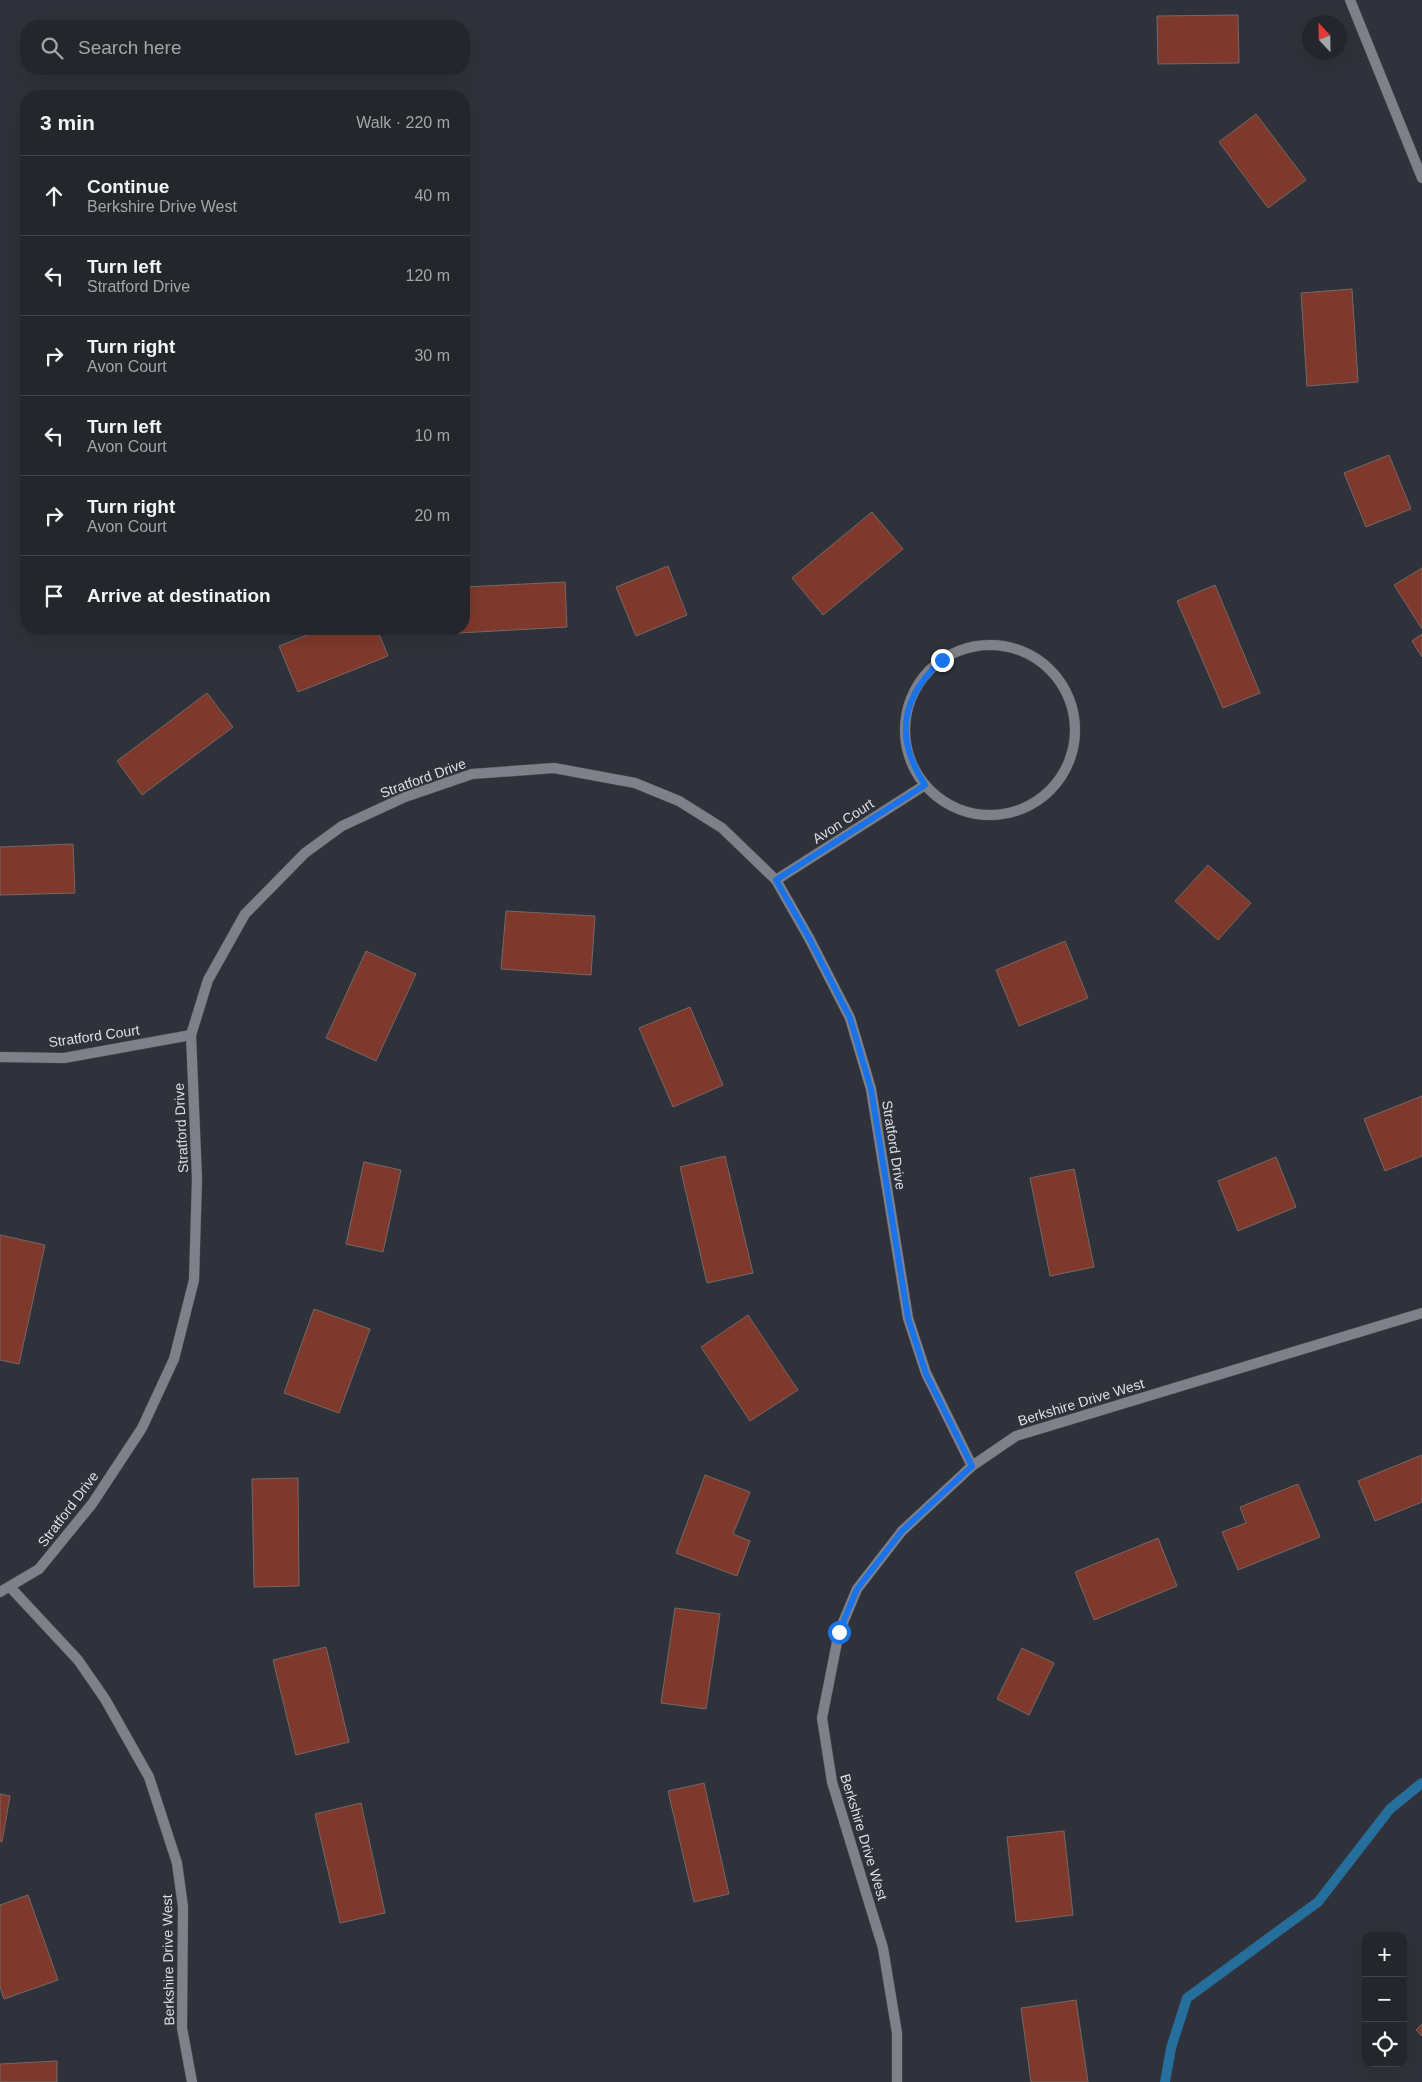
<!DOCTYPE html>
<html lang="en">
<head>
<meta charset="utf-8">
<style>
	:root { --surface:#24262c; --page:#2c2e34; --text:#f1f3f6; --muted:#a3a5a9; --line:#414348 }
	body { margin:0; font-family:Arial,sans-serif; background:var(--page); color:var(--text) }
	.controls { position:absolute; right:15px; bottom:15px; display:grid; overflow:hidden; border-radius:10px; box-shadow:0 5px 20px #0002 }
	.controls button { width:45px; height:45px; display:grid; place-items:center; padding:0; border:0; border-bottom:1px solid var(--line); background:var(--surface); color:var(--text); font:25px sans-serif }
	.compass { position:absolute; left:1302px; top:15px; width:45px; height:45px; border-radius:50%; background:var(--surface); box-shadow:0 5px 20px #0002; rotate:338deg }
	.stop { position:absolute; width:15px; height:15px; margin:-11px; border:4px solid #1a73e8; border-radius:50%; background:#fff }
	.stop.end { background:#1a73e8; border-color:#fff; box-shadow:0 1px 5px #0008 }
	.list { margin:0; padding:0; list-style:none }
	h2 { display:flex; justify-content:space-between; align-items:center; height:65px; margin:0; padding:0 20px; font-size:21px }
	h2 small { font-size:16px; font-weight:400; color:var(--muted) }
	.list li { display:grid; grid-template-columns:32px 1fr auto; gap:15px; align-items:center; box-sizing:border-box; height:80px; padding:0 20px; border-top:1px solid var(--line) }
	.list b { display:block; font-size:19px; white-space:nowrap }
	.list p { margin:0; font-size:16px; white-space:nowrap; color:var(--muted) }
	.list em { font-size:16px; font-style:normal; color:var(--muted) }
	.icon { flex:none; width:28px; height:28px; fill:none; stroke:currentColor; stroke-width:2; stroke-linecap:round; stroke-linejoin:round }
	.map { position:relative; flex:none; width:1422px; height:2082px; overflow:hidden }
	.search { position:absolute; background:var(--surface); box-shadow:0 5px 20px #0002; left:20px; top:20px; width:450px; height:55px; display:flex; align-items:center; gap:12px; box-sizing:border-box; padding:0 18px; border-radius:20px; color:var(--muted); font-size:19px }
	.panel { position:absolute; background:var(--surface); box-shadow:0 5px 20px #0002; left:20px; top:90px; width:450px; height:545px; border-radius:20px }
	.map>svg:first-child { display:block }
	.lines { fill:none; stroke-linecap:round; stroke-linejoin:round }
	.stream { stroke:#266e9b; stroke-width:10 }
	.building { fill:#7f392c; stroke:#746865 }
	.minor-casing { stroke:#4c4d55; stroke-width:11 }
	.minor { stroke:#7e808a; stroke-width:10 }
	.route { stroke:#1a73e8; stroke-width:6 }
	.labels { text-anchor:middle; dominant-baseline:central; stroke-width:4; stroke-linejoin:round; paint-order:stroke }
	.street-label { font-size:14px; fill:#dedfe5; stroke:#30323b }
</style>
</head>
<body>
<div class="map">
<svg width="1422" height="2082" viewBox="0 0 1422 2082">
	<rect width="100%" height="100%" fill="#30323b"/>
	<g class="lines">
		<path class="stream" d="M 1165,2082 L 1171,2048 L 1187,1998 L 1318,1902 L 1390,1809 L 1422,1783"/>
	</g>
	<g class="building">
		<path d="M 1238,15 L 1239,63 L 1158,64 L 1157,16 Z"/>
		<path d="M 1256,114 L 1306,180 L 1268,208 L 1219,142 Z"/>
		<path d="M 1352,289 L 1358,382 L 1307,386 L 1301,293 Z"/>
		<path d="M 1389,455 L 1411,509 L 1366,527 L 1344,473 Z"/>
		<path d="M 872,512 L 903,549 L 823,615 L 792,578 Z"/>
		<path d="M 668,566 L 687,615 L 636,636 L 616,587 Z"/>
		<path d="M 1422,568 L 1422,629 L 1394,585 Z"/>
		<path d="M 565,582 L 567,627 L 459,633 L 458,629 L 464,629 L 464,587 Z"/>
		<path d="M 1215,585 L 1260,693 L 1223,708 L 1177,601 Z"/>
		<path d="M 323,629 L 377,629 L 388,656 L 298,692 L 279,646 Z"/>
		<path d="M 1422,634 L 1422,657 L 1412,641 Z"/>
		<path d="M 207,693 L 233,727 L 142,795 L 117,761 Z"/>
		<path d="M 73,844 L 75,893 L 0,895 L 0,847 Z"/>
		<path d="M 1208,865 L 1251,903 L 1218,940 L 1175,901 Z"/>
		<path d="M 506,911 L 595,916 L 591,975 L 501,969 Z"/>
		<path d="M 1065,941 L 1088,998 L 1019,1026 L 996,970 Z"/>
		<path d="M 366,951 L 416,974 L 376,1061 L 326,1038 Z"/>
		<path d="M 690,1007 L 723,1085 L 673,1107 L 639,1028 Z"/>
		<path d="M 1422,1096 L 1422,1156 L 1385,1171 L 1364,1119 Z"/>
		<path d="M 725,1156 L 753,1273 L 707,1283 L 680,1167 Z"/>
		<path d="M 1276,1157 L 1296,1207 L 1238,1231 L 1218,1181 Z"/>
		<path d="M 364,1162 L 401,1170 L 383,1252 L 346,1244 Z"/>
		<path d="M 1074,1169 L 1094,1267 L 1050,1276 L 1030,1178 Z"/>
		<path d="M 0,1235 L 45,1245 L 19,1364 L 0,1360 Z"/>
		<path d="M 314,1309 L 370,1329 L 339,1413 L 284,1393 Z"/>
		<path d="M 748,1315 L 798,1390 L 750,1421 L 701,1347 Z"/>
		<path d="M 1422,1455 L 1422,1502 L 1375,1521 L 1358,1481 Z"/>
		<path d="M 705,1475 L 750,1492 L 733,1534 L 750,1541 L 737,1576 L 676,1553 Z"/>
		<path d="M 298,1478 L 299,1586 L 254,1587 L 252,1479 Z"/>
		<path d="M 1298,1484 L 1320,1537 L 1238,1570 L 1222,1532 L 1246,1523 L 1240,1507 Z"/>
		<path d="M 1158,1538 L 1177,1586 L 1094,1620 L 1075,1572 Z"/>
		<path d="M 675,1608 L 720,1614 L 706,1709 L 661,1703 Z"/>
		<path d="M 326,1647 L 349,1742 L 296,1755 L 273,1660 Z"/>
		<path d="M 1022,1648 L 1054,1663 L 1029,1715 L 997,1699 Z"/>
		<path d="M 704,1783 L 729,1894 L 694,1902 L 668,1791 Z"/>
		<path d="M 0,1794 L 10,1796 L 2,1842 L 0,1841 Z"/>
		<path d="M 361,1803 L 385,1913 L 340,1923 L 315,1814 Z"/>
		<path d="M 1064,1831 L 1073,1915 L 1016,1922 L 1007,1837 Z"/>
		<path d="M 28,1895 L 58,1980 L 4,1999 L 0,1987 L 0,1905 Z"/>
		<path d="M 1076,2000 L 1088,2082 L 1031,2082 L 1021,2008 Z"/>
		<path d="M 1422,2024 L 1422,2036 L 1416,2030 Z"/>
		<path d="M 57,2061 L 57,2082 L 0,2082 L 0,2064 Z"/>
	</g>
	<g class="lines">
		<defs>
			<g id="minor">
				<path d="M 1350,0 L 1422,178"/>
				<circle cx="990" cy="730" r="85"/>
				<path d="M 776,880 L 925,785"/>
				<path d="M 0,1057 L 64,1058 L 191,1035"/>
				<path d="M 10,1587 L 78,1660 L 105,1699 L 149,1777 L 177,1863 L 183,1907 L 182,2028 L 192,2082"/>
				<path d="M 0,1592 L 39,1569 L 92,1504 L 142,1428 L 174,1359 L 194,1280 L 197,1179 L 191,1035 L 208,980 L 245,914 L 305,853 L 342,826 L 405,797 L 472,774 L 554,768 L 635,783 L 679,801 L 722,828 L 776,880 L 809,938 L 850,1018 L 871,1089 L 908,1318 L 926,1373 L 972,1466"/>
				<path d="M 897,2082 L 897,2033 L 883,1948 L 832,1782 L 822,1718 L 839,1632 L 857,1589 L 902,1531 L 972,1466 L 1016,1436 L 1422,1313"/>
			</g>
		</defs>
		<use href="#minor" class="minor-casing"/>
		<use href="#minor" class="minor"/>
	</g>
	<g class="lines">
		<path class="route" d="M 839,1632 L 857,1589 L 902,1531 L 972,1466 L 926,1374 L 908,1318 L 871,1089 L 850,1018 L 809,938 L 776,880 L 925,785 C 894,738 901,697 942,660"/>
	</g>
	<g class="labels">
		<g class="street-label">
			<text transform="translate(423 778) rotate(-20)">Stratford Drive</text>
			<text transform="translate(843 821) rotate(-33)">Avon Court</text>
			<text transform="translate(94 1036) rotate(-8)">Stratford Court</text>
			<text transform="translate(181 1128) rotate(-93)">Stratford Drive</text>
			<text transform="translate(894 1145) rotate(81)">Stratford Drive</text>
			<text transform="translate(1081 1402) rotate(-17)">Berkshire Drive West</text>
			<text transform="translate(68 1509) rotate(-53)">Stratford Drive</text>
			<text transform="translate(864 1837) rotate(73)">Berkshire Drive West</text>
			<text transform="translate(168 1960) rotate(-91)">Berkshire Drive West</text>
		</g>
	</g>
</svg>
<div class="controls">
<button>+</button>
<button>−</button>
<button><svg class="icon" aria-label="locate" viewBox="0 0 24 24"><circle cx="12" cy="12" r="6"/><path d="M12 2v4M12 18v4M2 12h4M18 12h4"/></svg></button>
</div>
<svg class="compass" viewBox="-18 -18 36 36"><path d="M0-13l5 13h-10z" fill="#e53935"/><path d="M0 13l5-13h-10z" fill="#a3a5a9"/></svg>
<div class="stop" style="left:839px;top:1632px"></div>
<div class="stop end" style="left:942px;top:660px"></div>
<div class="search"><svg class="icon" aria-label="search" viewBox="0 0 24 24"><circle cx="10" cy="10" r="6"/><path d="M15 15l6 6"/></svg>Search here</div>
<section class="panel">
<h2>3 min<small>Walk · 220 m</small></h2>
<ul class="list">
<li><svg class="icon" aria-label="ahead" viewBox="0 0 24 24"><path d="M12 20V5M6 11l6-6 6 6"/></svg><div><b>Continue</b><p>Berkshire Drive West</p></div><em>40 m</em></li>
<li><svg class="icon" aria-label="left" viewBox="0 0 24 24"><path d="M17 20v-9H6M10 6l-5 5 5 5"/></svg><div><b>Turn left</b><p>Stratford Drive</p></div><em>120 m</em></li>
<li><svg class="icon" aria-label="right" viewBox="0 0 24 24"><path d="M7 20v-9h11M14 6l5 5-5 5"/></svg><div><b>Turn right</b><p>Avon Court</p></div><em>30 m</em></li>
<li><svg class="icon" aria-label="left" viewBox="0 0 24 24"><path d="M17 20v-9H6M10 6l-5 5 5 5"/></svg><div><b>Turn left</b><p>Avon Court</p></div><em>10 m</em></li>
<li><svg class="icon" aria-label="right" viewBox="0 0 24 24"><path d="M7 20v-9h11M14 6l5 5-5 5"/></svg><div><b>Turn right</b><p>Avon Court</p></div><em>20 m</em></li>
<li><svg class="icon" aria-label="arrive" viewBox="0 0 24 24"><path d="M6 21V4h12l-3 4 3 4H6"/></svg><div><b>Arrive at destination</b></div></li>
</ul>
</section>
</div>
</body>
</html>
